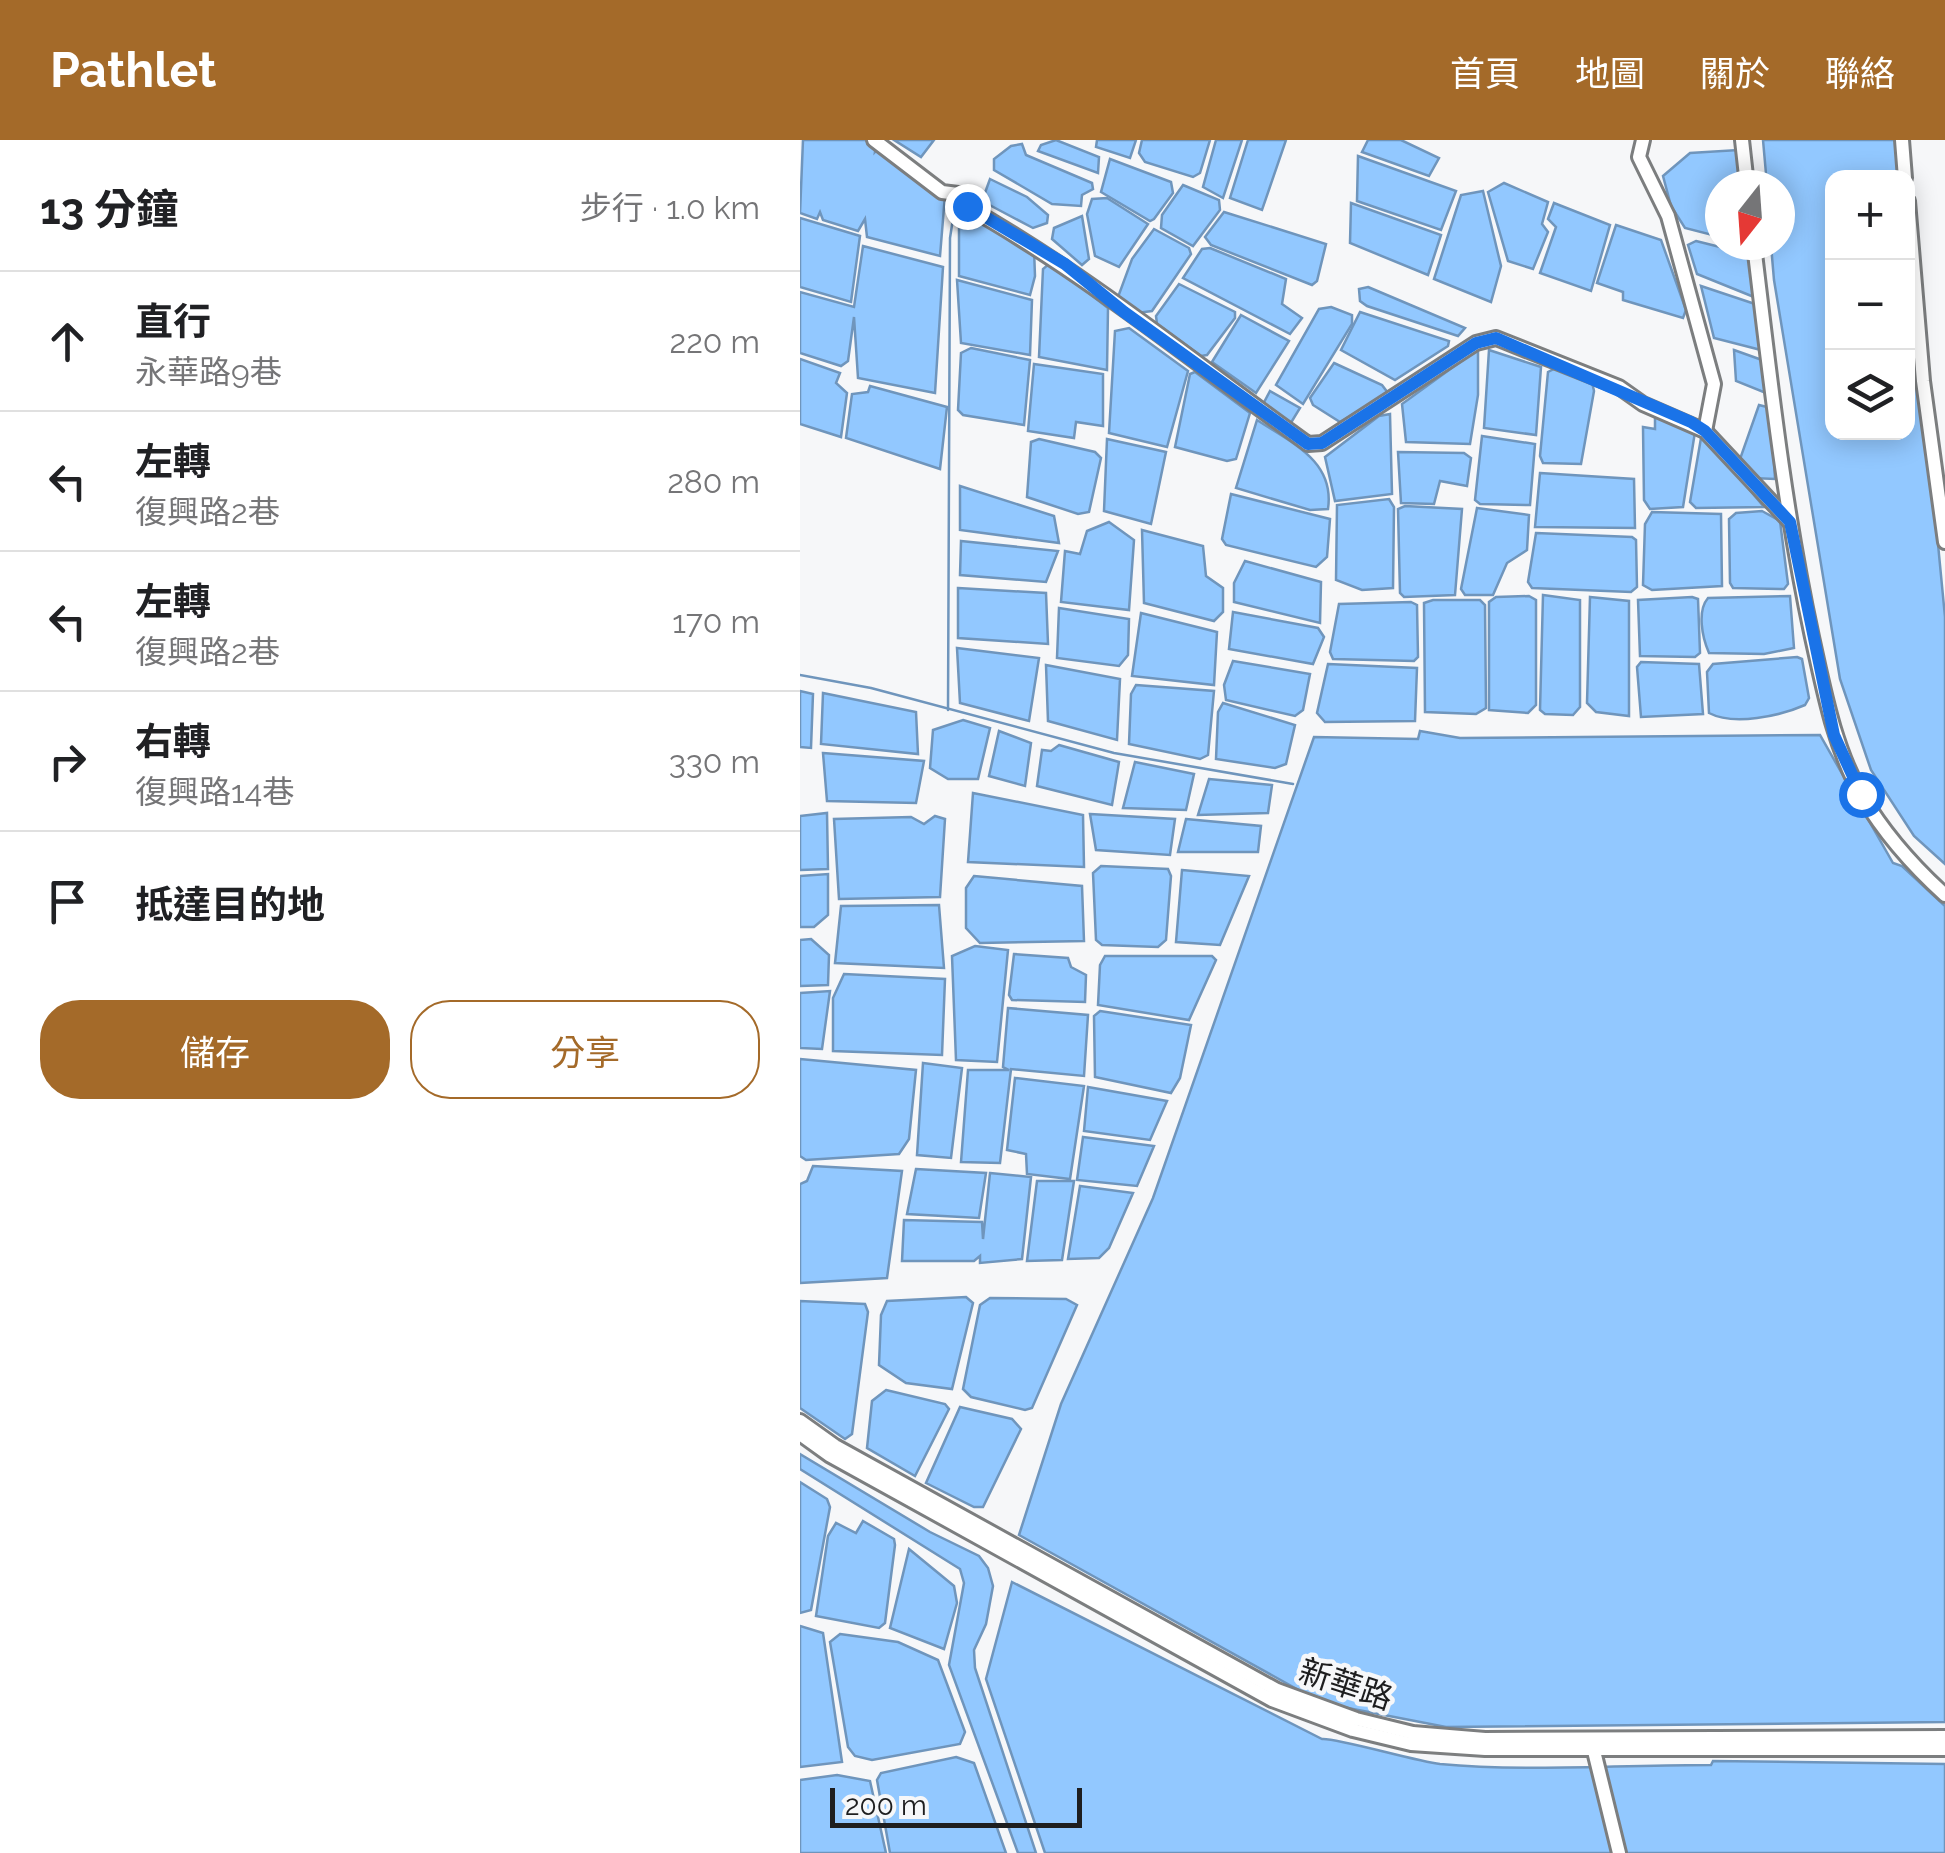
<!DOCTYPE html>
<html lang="zh-TW">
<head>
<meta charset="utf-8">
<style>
	:root { --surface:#fff; --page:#f2f2f2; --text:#202124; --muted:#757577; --line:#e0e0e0; --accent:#a46a29 }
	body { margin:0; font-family:Raleway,"Noto Sans TC",sans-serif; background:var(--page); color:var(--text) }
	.controls { position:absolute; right:30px; top:30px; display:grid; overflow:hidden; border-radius:20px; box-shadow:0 5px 25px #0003 }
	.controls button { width:90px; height:90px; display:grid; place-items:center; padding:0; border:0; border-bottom:2px solid var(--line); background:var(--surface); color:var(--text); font:50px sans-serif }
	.compass { position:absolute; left:905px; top:30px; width:90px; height:90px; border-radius:50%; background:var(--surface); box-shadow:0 5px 25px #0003; rotate:197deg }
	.scale { position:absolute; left:30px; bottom:25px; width:252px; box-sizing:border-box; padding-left:10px; border:5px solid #1e1e1f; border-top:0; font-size:28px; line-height:35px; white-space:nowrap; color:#1e1e1f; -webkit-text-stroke:8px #f6f7f9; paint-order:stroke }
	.stop { position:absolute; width:30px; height:30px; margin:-22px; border:8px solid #1a73e8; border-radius:50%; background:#fff }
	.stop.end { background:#1a73e8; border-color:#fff; box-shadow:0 2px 10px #0008 }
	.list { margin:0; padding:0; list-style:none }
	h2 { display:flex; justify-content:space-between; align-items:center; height:130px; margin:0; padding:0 40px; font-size:42px }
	h2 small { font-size:32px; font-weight:400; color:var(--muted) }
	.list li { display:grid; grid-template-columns:65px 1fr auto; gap:30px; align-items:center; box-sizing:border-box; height:140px; padding:0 40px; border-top:2px solid var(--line) }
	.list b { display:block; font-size:38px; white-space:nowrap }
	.list p { margin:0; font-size:32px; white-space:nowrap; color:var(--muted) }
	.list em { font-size:32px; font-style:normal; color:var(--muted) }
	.actions { display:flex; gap:20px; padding:30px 40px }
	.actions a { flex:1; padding:22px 0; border:2px solid var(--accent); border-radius:40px; text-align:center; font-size:35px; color:var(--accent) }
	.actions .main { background:var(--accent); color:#fff }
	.icon { flex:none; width:55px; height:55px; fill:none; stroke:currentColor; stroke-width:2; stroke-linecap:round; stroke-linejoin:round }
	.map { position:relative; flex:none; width:1145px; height:1713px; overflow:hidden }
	header { display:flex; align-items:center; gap:60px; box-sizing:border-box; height:140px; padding:0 50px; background:var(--accent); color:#fff }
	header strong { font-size:48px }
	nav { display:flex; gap:55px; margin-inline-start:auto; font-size:35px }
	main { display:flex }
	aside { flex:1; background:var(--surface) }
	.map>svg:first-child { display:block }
	.water { fill:#92c8ff; stroke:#6f95bc; stroke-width:2.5 }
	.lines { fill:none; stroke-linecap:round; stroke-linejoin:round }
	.stream { stroke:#6f95bc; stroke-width:2.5 }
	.minor-casing { stroke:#7c7e7f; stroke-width:18 }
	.minor { stroke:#fff; stroke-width:12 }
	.route { stroke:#1a73e8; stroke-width:12 }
	.labels { text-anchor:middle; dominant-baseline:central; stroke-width:9; stroke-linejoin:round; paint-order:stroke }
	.street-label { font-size:32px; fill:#1e1e1f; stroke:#f6f7f9 }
</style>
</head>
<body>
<header>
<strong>Pathlet</strong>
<nav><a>首頁</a><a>地圖</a><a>關於</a><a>聯絡</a></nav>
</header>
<main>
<aside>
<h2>13 分鐘<small>步行 · 1.0 km</small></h2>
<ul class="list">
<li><svg class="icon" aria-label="ahead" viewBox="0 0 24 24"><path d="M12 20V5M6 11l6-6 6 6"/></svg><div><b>直行</b><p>永華路9巷</p></div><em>220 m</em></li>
<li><svg class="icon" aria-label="left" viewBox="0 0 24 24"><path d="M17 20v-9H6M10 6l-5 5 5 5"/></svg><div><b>左轉</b><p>復興路2巷</p></div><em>280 m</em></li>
<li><svg class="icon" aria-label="left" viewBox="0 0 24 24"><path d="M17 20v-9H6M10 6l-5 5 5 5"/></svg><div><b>左轉</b><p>復興路2巷</p></div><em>170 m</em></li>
<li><svg class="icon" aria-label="right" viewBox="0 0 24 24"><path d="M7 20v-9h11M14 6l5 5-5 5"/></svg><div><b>右轉</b><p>復興路14巷</p></div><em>330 m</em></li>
<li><svg class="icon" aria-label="arrive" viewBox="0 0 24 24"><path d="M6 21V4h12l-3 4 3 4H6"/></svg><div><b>抵達目的地</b></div></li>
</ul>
<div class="actions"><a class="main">儲存</a><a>分享</a></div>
</aside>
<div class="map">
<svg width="1145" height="1713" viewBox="0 0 1145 1713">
	<rect width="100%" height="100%" fill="#f6f7f9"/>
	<g class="water">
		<path d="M 3,0 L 69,0 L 76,5 L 75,12 L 80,7 L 145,55 L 140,116 L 67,97 L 65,79 L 58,91 L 23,80 L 20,72 L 17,79 L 0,73 Z"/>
		<path d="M 94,0 L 134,0 L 121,17 Z"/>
		<path d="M 256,0 L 299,17 L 298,33 L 238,11 L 241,5 Z"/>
		<path d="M 297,0 L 336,0 L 330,18 L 296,7 Z"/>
		<path d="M 342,0 L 410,0 L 400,33 L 393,37 L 345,22 L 339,13 Z"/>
		<path d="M 416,0 L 442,0 L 423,58 L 403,47 Z"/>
		<path d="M 448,0 L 486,0 L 462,70 L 430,58 Z"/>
		<path d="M 568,0 L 601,0 L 639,18 L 629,36 L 562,12 Z"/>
		<path d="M 963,0 L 1098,0 L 1102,37 L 1032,38 L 1032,292 L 1108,292 L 1108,92 L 1145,477 L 1145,724 L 1114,696 L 1071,630 L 1040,539 L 974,140 L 971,105 L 980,105 L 980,45 L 967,45 Z"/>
		<path d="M 222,4 L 226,15 L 292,43 L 293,49 L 282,55 L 281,66 L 252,64 L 194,30 L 194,19 L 211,6 Z"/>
		<path d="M 938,10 L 942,45 L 920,45 L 920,97 L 885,88 L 871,66 L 863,36 L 890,13 Z"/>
		<path d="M 558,16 L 656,51 L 641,90 L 557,61 Z"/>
		<path d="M 310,19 L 371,42 L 373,53 L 354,79 L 350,81 L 301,52 Z"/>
		<path d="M 190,39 L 227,57 L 248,75 L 247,83 L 233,88 L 182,61 Z"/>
		<path d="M 704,43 L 748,62 L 742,84 L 748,92 L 733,129 L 708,121 L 688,52 Z"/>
		<path d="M 383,45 L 419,60 L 420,70 L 393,106 L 361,88 L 362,75 Z"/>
		<path d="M 683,51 L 701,126 L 691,162 L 634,139 L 661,55 Z"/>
		<path d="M 307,58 L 348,84 L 319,127 L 295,116 L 287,74 L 292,59 Z"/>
		<path d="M 551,63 L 641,95 L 628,135 L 550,103 Z"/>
		<path d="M 754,63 L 810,85 L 791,151 L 740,133 L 756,87 L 748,79 Z"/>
		<path d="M 164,72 L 234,109 L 235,136 L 230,155 L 159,136 L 159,77 Z"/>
		<path d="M 424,72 L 526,104 L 517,141 L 512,145 L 411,105 L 405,97 Z"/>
		<path d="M 282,76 L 289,119 L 282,125 L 252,99 L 254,88 Z"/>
		<path d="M 0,78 L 60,96 L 51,162 L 0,147 Z"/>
		<path d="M 816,85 L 861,100 L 886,170 L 883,178 L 823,160 L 823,152 L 797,143 Z"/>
		<path d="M 354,89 L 389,108 L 391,114 L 352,171 L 337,173 L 318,157 L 332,119 Z"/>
		<path d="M 896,101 L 952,115 L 954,157 L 897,134 L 888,105 Z"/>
		<path d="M 63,106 L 143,127 L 135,253 L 58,238 L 54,177 L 48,221 L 41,226 L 0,213 L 0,152 L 54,167 Z"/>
		<path d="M 410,108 L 486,139 L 482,164 L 502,178 L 490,194 L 383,138 L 402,109 Z"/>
		<path d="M 250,123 L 308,168 L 307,230 L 239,217 L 243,129 Z"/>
		<path d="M 157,140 L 232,160 L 230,215 L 161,203 Z"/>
		<path d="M 379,144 L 435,172 L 435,178 L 407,215 L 401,216 L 357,184 L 356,176 Z"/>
		<path d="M 901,146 L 955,164 L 961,210 L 914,198 Z"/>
		<path d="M 568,147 L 665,188 L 658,196 L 567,166 L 560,161 L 559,149 Z"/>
		<path d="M 531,167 L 552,175 L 552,184 L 503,264 L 476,245 L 519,169 Z"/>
		<path d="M 560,172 L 649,201 L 648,206 L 595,240 L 541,210 Z"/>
		<path d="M 441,175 L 489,201 L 456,253 L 412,222 Z"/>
		<path d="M 329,188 L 388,231 L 367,307 L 309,293 L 315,191 Z"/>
		<path d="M 171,208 L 230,220 L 224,285 L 163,275 L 158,270 L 161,213 Z"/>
		<path d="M 678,209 L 678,255 L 670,304 L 606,302 L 602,264 Z"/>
		<path d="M 689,210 L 741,227 L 736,295 L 684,288 Z"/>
		<path d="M 934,210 L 962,220 L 966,253 L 936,241 Z"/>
		<path d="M 0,219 L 40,233 L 36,243 L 47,253 L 41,297 L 0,284 Z"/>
		<path d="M 534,223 L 582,245 L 588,253 L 540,282 L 513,265 L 510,258 Z"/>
		<path d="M 234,224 L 303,234 L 303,286 L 276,282 L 274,298 L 228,291 Z"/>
		<path d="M 758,227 L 792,242 L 794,251 L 781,324 L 743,323 L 740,316 L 748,232 Z"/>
		<path d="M 395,232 L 450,273 L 436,319 L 427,321 L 375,307 L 390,234 Z"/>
		<path d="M 70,246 L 147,267 L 140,329 L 46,298 L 52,254 L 68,252 Z"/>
		<path d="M 470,251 L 500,268 L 489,286 L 461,268 Z"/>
		<path d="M 959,265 L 971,268 L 975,339 L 952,338 L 940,319 Z"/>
		<path d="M 590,274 L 592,354 L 535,361 L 525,317 L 579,276 Z"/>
		<path d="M 865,275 L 895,292 L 883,367 L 850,369 L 844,360 L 843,287 L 855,289 L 855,276 Z"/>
		<path d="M 457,280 C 492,303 535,321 528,369 L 510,370 L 436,348 Z"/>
		<path d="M 682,296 L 735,304 L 730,365 L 680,364 L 675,360 Z"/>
		<path d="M 901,298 L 910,302 L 964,367 L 896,368 L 890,362 Z"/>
		<path d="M 239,299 L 295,312 L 301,318 L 289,372 L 278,374 L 227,357 L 231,302 Z"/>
		<path d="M 307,299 L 366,312 L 351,384 L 304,371 Z"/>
		<path d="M 598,312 L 664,313 L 671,318 L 667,346 L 640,341 L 634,364 L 601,363 Z"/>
		<path d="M 740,333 L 834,339 L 835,388 L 735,387 Z"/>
		<path d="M 160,346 L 254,376 L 259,403 L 160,390 Z"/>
		<path d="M 431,354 L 530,379 L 527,417 L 516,427 L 426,405 L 422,399 Z"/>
		<path d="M 589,359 L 594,367 L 593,448 L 562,450 L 536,440 L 537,365 Z"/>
		<path d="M 605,366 L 662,369 L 655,455 L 604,457 L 600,453 L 598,369 Z"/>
		<path d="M 677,368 L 729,375 L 727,410 L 707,423 L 693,455 L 665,455 L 661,449 Z"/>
		<path d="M 962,371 L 980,381 L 988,444 L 984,449 L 933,448 L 930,443 L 929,379 L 936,373 Z"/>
		<path d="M 852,372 L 921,374 L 922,446 L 852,450 L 843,445 L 845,384 Z"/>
		<path d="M 309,382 L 334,400 L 329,470 L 261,462 L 265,411 L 280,414 L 287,391 Z"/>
		<path d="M 342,390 L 403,406 L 406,436 L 423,448 L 423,472 L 414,481 L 344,463 Z"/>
		<path d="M 736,393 L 832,397 L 836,400 L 837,447 L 831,452 L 732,448 L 728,442 Z"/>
		<path d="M 161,401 L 258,411 L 246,442 L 160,435 Z"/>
		<path d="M 445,421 L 521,442 L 520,483 L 434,462 L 434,443 Z"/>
		<path d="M 158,448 L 246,453 L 248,504 L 158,498 Z"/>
		<path d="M 743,455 L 780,460 L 780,567 L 773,575 L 745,574 L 740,570 Z"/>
		<path d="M 729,456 L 736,460 L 736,565 L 728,573 L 689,570 L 689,462 L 696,457 Z"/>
		<path d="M 990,456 L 994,508 L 964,514 L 909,513 C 902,497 897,471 908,458 Z"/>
		<path d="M 790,457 L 829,461 L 829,576 L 796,572 L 787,563 Z"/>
		<path d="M 892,457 L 898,459 L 900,513 L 895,517 L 840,516 L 838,460 Z"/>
		<path d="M 633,460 L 680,460 L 685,465 L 686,568 L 676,574 L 625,572 L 624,463 Z"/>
		<path d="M 611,462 L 617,465 L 618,517 L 614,521 L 533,519 L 530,512 L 539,464 Z"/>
		<path d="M 259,468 L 329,479 L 328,515 L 319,526 L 257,518 Z"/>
		<path d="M 433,472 L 518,488 L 524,497 L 513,524 L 429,509 Z"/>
		<path d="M 341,473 L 417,492 L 414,545 L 332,536 Z"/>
		<path d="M 157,508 L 239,518 L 229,581 L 160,563 Z"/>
		<path d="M 997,517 L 1002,519 L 1009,558 L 1005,565 C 980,576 934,586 909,573 L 907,532 L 913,524 Z"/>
		<path d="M 433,521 L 510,534 L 503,570 L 495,576 L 426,560 L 424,545 Z"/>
		<path d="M 841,522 L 899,524 L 903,574 L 841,577 L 837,527 Z"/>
		<path d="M 528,524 L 617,528 L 615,581 L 525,582 L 517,573 Z"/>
		<path d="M 246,525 L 320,539 L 317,600 L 248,581 Z"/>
		<path d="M 336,545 L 414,551 L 408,615 L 400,619 L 329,604 L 331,554 Z"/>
		<path d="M 0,551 L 13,554 L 11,608 L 0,607 Z"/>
		<path d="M 23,553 L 116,572 L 118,614 L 21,604 Z"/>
		<path d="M 423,563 L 495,585 L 486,624 L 475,628 L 416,619 L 418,572 Z"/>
		<path d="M 163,580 L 190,588 L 178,639 L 148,639 L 130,628 L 133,590 Z"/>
		<path d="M 199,591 L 231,603 L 225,646 L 189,636 Z"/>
		<path d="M 620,591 L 660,598 L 1020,595 L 1093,723 L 1102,726 L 1145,766 L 1145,1582 L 646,1587 L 522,1563 L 219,1395 L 261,1264 L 353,1058 L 514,597 L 618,599 Z"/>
		<path d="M 259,605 L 319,622 L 312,665 L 237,646 L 242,610 L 251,611 Z"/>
		<path d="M 23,613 L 124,621 L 116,663 L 27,661 Z"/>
		<path d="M 335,622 L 394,634 L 386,670 L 323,668 Z"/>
		<path d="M 409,639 L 472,645 L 468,673 L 398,675 Z"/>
		<path d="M 173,653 L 283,675 L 284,727 L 168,722 Z"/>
		<path d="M 27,673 L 28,729 L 0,730 L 0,676 Z"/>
		<path d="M 290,674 L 375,679 L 370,715 L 296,710 Z"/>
		<path d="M 135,676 L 145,679 L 140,757 L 39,759 L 34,679 L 111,677 L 124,684 Z"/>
		<path d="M 386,679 L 461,686 L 458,712 L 378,712 Z"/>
		<path d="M 301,726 L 368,729 L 371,736 L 366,800 L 358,807 L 302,805 L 296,800 L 293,733 Z"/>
		<path d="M 382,730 L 449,736 L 420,805 L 376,802 Z"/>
		<path d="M 28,734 L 28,775 L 14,787 L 0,787 L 0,736 Z"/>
		<path d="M 174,736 L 282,746 L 284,801 L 180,803 L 166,788 L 166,748 Z"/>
		<path d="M 139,765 L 144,828 L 35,823 L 41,766 Z"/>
		<path d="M 11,799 L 29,815 L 28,845 L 0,846 L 0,800 Z"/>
		<path d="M 175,806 L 208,810 L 197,922 L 156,920 L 152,816 Z"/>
		<path d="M 214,814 L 268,818 L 271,827 L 286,835 L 285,862 L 212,860 L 209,855 Z"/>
		<path d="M 305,816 L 412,816 L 416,820 L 389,880 L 298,865 L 300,825 Z"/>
		<path d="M 44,834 L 145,839 L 142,915 L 33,911 L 33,858 Z"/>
		<path d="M 30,851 L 22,909 L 0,908 L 0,853 Z"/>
		<path d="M 208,868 L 288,875 L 284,936 L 211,929 L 200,1023 L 161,1022 L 168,930 L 209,930 L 203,927 Z"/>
		<path d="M 300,871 L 391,885 L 380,938 L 371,953 L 295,937 L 294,876 Z"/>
		<path d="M 0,919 L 116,930 L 109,999 L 99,1014 L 6,1020 L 0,1016 Z"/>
		<path d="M 123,923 L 162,928 L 151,1018 L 117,1015 Z"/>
		<path d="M 215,938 L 284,946 L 270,1039 L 227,1034 L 226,1014 L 207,1010 Z"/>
		<path d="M 288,947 L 367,961 L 350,1000 L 284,991 Z"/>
		<path d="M 283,997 L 354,1006 L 337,1046 L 277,1040 Z"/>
		<path d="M 13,1026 L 102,1031 L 87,1138 L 0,1143 L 0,1044 L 7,1041 Z"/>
		<path d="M 116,1029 L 186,1033 L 179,1078 L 107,1074 Z"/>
		<path d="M 190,1033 L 231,1037 L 222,1119 L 180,1123 L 180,1116 L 174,1121 L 102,1121 L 104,1080 L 182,1082 L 183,1099 Z"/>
		<path d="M 237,1041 L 274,1041 L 262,1120 L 227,1121 Z"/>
		<path d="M 280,1046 L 333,1053 L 309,1108 L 299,1118 L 268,1119 Z"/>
		<path d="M 166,1157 L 173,1163 L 152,1249 L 106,1243 L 79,1225 L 81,1175 L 87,1161 Z"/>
		<path d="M 190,1158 L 266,1159 L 277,1165 L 232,1268 L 225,1270 L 171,1257 L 163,1249 L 180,1165 Z"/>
		<path d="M 0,1161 L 65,1164 L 68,1172 L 52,1294 L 45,1299 L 0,1268 Z"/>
		<path d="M 86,1250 L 145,1264 L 149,1269 L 115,1336 L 67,1308 L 72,1261 Z"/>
		<path d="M 160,1267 L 212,1279 L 221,1289 L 183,1367 L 174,1367 L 126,1343 Z"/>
		<path d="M 0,1314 L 130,1392 L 179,1416 L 188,1428 L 193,1446 L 186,1484 L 174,1510 L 175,1528 L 236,1713 L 218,1713 L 149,1525 L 164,1443 L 160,1429 L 0,1329 Z"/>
		<path d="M 0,1342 L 27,1359 L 30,1367 L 11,1470 L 0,1473 Z"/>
		<path d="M 63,1381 L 94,1399 L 95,1405 L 85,1483 L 79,1488 L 16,1476 L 28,1396 L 36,1383 L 56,1393 Z"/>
		<path d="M 109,1409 L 154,1446 L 157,1463 L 144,1509 L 90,1488 Z"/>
		<path d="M 212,1442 L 522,1599 C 534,1597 615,1621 640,1624 C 727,1632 826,1625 911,1625 L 913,1621 L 1145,1624 L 1145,1713 L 245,1713 L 186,1539 Z"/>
		<path d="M 0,1486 L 23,1493 L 42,1622 L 0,1627 Z"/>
		<path d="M 40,1494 L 98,1502 L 138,1520 L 165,1592 L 160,1604 L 72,1620 L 55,1616 L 48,1607 L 30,1502 Z"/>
		<path d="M 156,1617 L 174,1623 L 206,1713 L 90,1713 L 77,1640 L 81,1633 Z"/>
		<path d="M 37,1635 L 70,1641 L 86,1713 L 0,1713 L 0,1640 Z"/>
	</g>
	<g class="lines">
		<g class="stream">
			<path d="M 0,535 L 71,548 L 314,613 L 493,644"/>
			<path d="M 148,570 L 150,98 L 154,72"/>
		</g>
		<defs>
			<g id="minor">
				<path d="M 74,0 L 142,52 L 158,54 L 169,68 C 289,136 396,224 508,304 L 522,303 L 676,203 L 696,198 L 819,247 L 843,264 L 905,291 L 990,382"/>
				<path d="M 843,0 L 839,17 L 868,76 L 914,244 L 905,291"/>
				<path d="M 942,0 L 947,45"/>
				<path d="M 1102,0 L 1105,38"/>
				<path d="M 1108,61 L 1123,241 L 1145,402"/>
				<path d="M 954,105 C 970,237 984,367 1012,497 C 1024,551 1034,607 1062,656 C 1084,693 1113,726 1145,755"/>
				<path d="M 0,1281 L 35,1306 L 477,1550 L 556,1579 L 613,1593 L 685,1599 L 1145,1597"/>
				<path d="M 0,1294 L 29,1315 L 472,1560 L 553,1590 L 611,1604 L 685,1609 L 1145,1609"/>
				<path d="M 793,1607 L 819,1713"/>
			</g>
		</defs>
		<use href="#minor" class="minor-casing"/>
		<use href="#minor" class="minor"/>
	</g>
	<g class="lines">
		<path class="route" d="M 167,66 L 265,124 L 324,172 L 508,304 L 522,303 L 676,203 L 696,198 L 891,282 L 905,291 L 990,382 L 1034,595 L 1061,654"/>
	</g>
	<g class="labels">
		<g class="street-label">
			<text transform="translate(546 1544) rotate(18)">新華路</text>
		</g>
	</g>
</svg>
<div class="controls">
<button>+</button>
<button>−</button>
<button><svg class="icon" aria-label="layers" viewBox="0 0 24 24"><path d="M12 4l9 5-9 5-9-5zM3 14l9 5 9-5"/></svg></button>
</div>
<svg class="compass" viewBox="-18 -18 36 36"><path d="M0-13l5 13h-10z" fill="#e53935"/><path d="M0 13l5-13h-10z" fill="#757577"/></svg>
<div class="scale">200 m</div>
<div class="stop" style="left:1061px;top:654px"></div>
<div class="stop end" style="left:167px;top:66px"></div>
</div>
</main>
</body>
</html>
